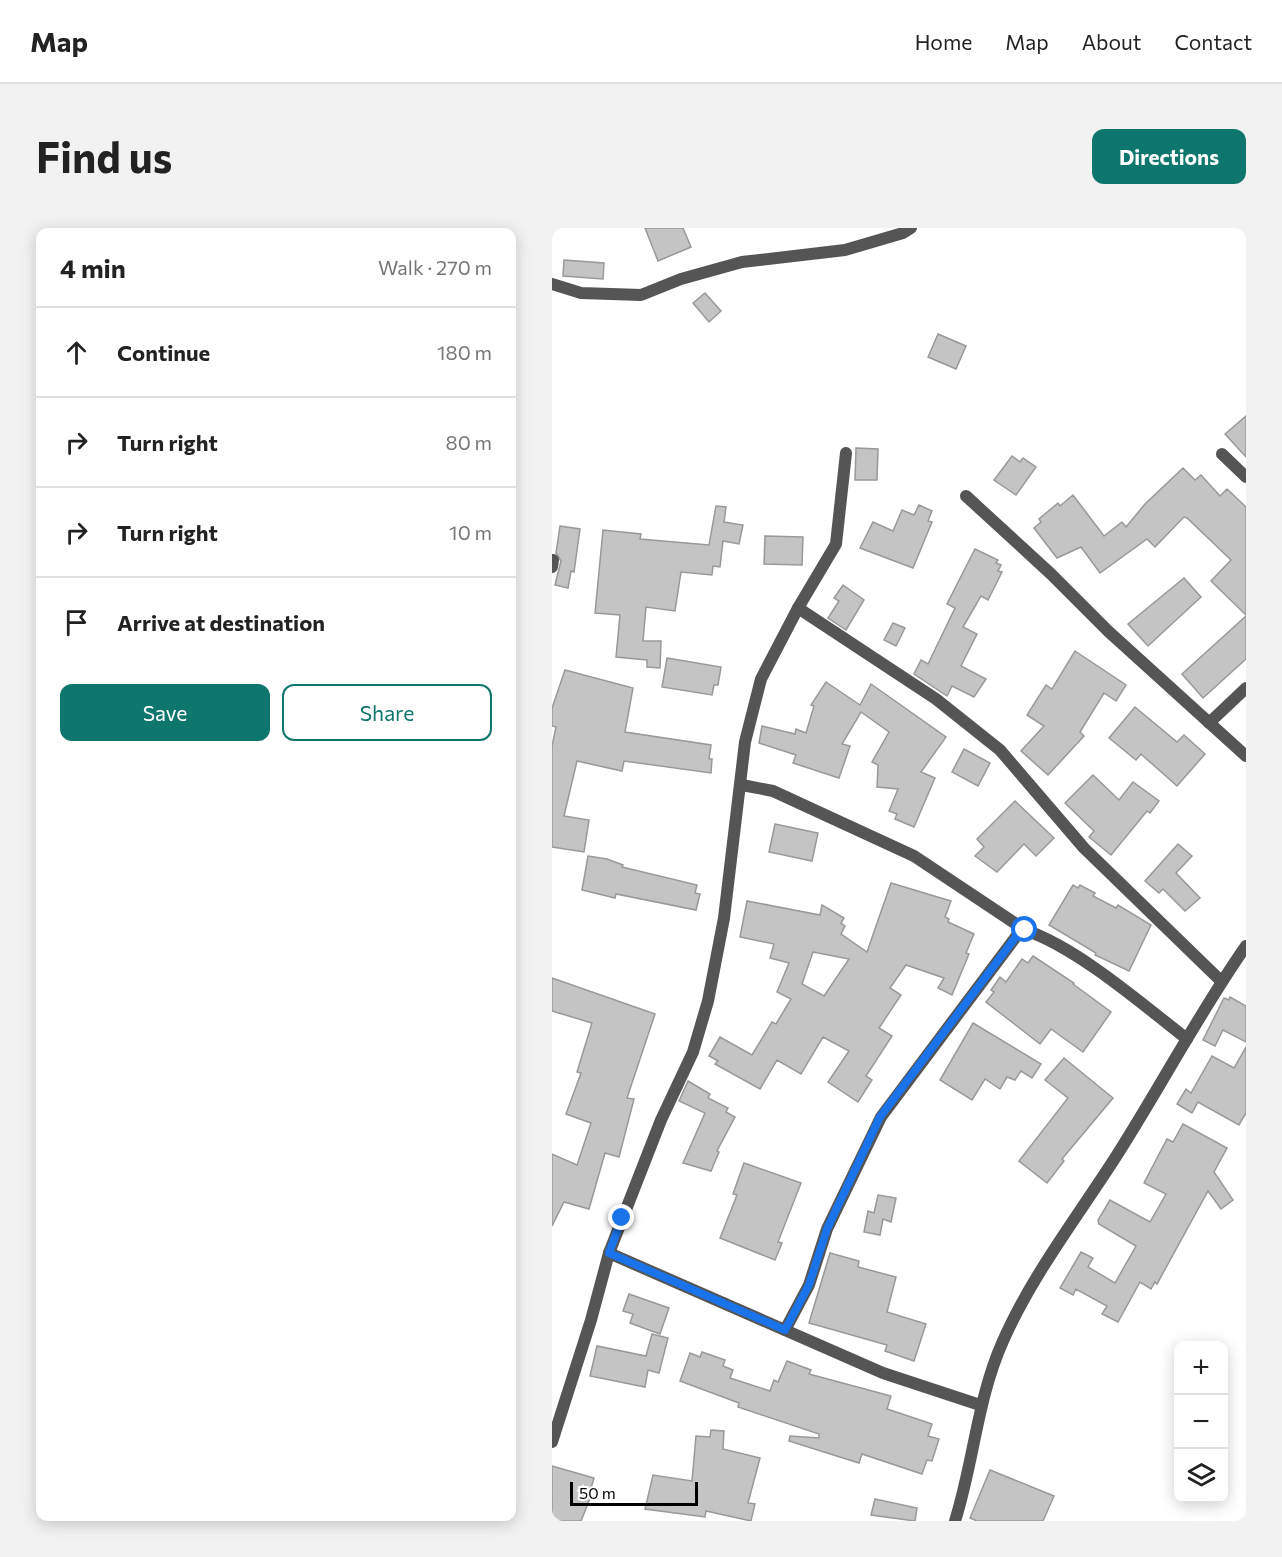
<!DOCTYPE html>
<html lang="en">
<head>
<meta charset="utf-8">
<style>
	:root { --surface:#fff; --page:#f2f2f2; --text:#222; --muted:#767676; --line:#e0e0e0; --accent:#0f766e }
	body { margin:0; font-family:Commissioner,sans-serif; background:var(--page); color:var(--text) }
	.controls { position:absolute; right:18px; bottom:18px; display:grid; overflow:hidden; border-radius:12px; box-shadow:0 3px 15px #0003 }
	.controls button { width:54px; height:54px; display:grid; place-items:center; padding:0; border:0; border-bottom:2px solid var(--line); background:var(--surface); color:var(--text); font:30px sans-serif }
	.scale { position:absolute; left:18px; bottom:15px; width:128px; box-sizing:border-box; padding-left:6px; border:3px solid #000; border-top:0; font-size:16px; line-height:21px; white-space:nowrap; color:#000; -webkit-text-stroke:4px #fff; paint-order:stroke }
	.stop { position:absolute; width:18px; height:18px; margin:-14px; border:4px solid #1a73e8; border-radius:50%; background:#fff }
	.stop.end { background:#1a73e8; border-color:#fff; box-shadow:0 2px 6px #0008 }
	.list { margin:0; padding:0; list-style:none }
	h2 { display:flex; justify-content:space-between; align-items:center; height:78px; margin:0; padding:0 24px; font-size:26px }
	h2 small { font-size:20px; font-weight:400; color:var(--muted) }
	.list li { display:grid; grid-template-columns:39px 1fr auto; gap:18px; align-items:center; box-sizing:border-box; height:90px; padding:0 24px; border-top:2px solid var(--line) }
	.list b { display:block; font-size:22px; white-space:nowrap }
	.list em { font-size:20px; font-style:normal; color:var(--muted) }
	.actions { display:flex; gap:12px; padding:18px 24px }
	.actions a { flex:1; padding:14px 0; border:2px solid var(--accent); border-radius:12px; text-align:center; font-size:21px; color:var(--accent) }
	.actions .main { background:var(--accent); color:#fff }
	.icon { flex:none; width:33px; height:33px; fill:none; stroke:currentColor; stroke-width:2; stroke-linecap:round; stroke-linejoin:round }
	.map { position:relative; flex:none; width:694px; height:1293px; overflow:hidden; border-radius:12px }
	header { display:flex; align-items:center; gap:36px; box-sizing:border-box; height:84px; padding:0 30px; background:var(--surface); border-bottom:2px solid var(--line) }
	header strong { font-size:28px }
	nav { display:flex; gap:33px; margin-inline-start:auto; font-size:21px }
	.intro { display:flex; align-items:center; justify-content:space-between; box-sizing:border-box; height:144px; padding:0 36px }
	h1 { margin:0; font-size:42px }
	.button { padding:15px 27px; border-radius:12px; background:var(--accent); color:#fff; font-size:21px; font-weight:700 }
	main { display:flex; gap:36px; padding:0 36px }
	aside { flex:1; background:var(--surface); border-radius:12px; box-shadow:0 3px 15px #0003 }
	.map>svg:first-child { display:block }
	.building { fill:#c4c4c4; stroke:#999; stroke-width:1.5; fill-rule:evenodd }
	.lines { fill:none; stroke-linecap:round; stroke-linejoin:round }
	.street { stroke:#555; stroke-width:12 }
	.route { stroke:#1a73e8; stroke-width:8 }
</style>
</head>
<body>
<header>
<strong>Map</strong>
<nav><a>Home</a><a>Map</a><a>About</a><a>Contact</a></nav>
</header>
<div class="intro"><h1>Find us</h1><a class="button">Directions</a></div>
<main>
<aside>
<h2>4 min<small>Walk · 270 m</small></h2>
<ul class="list">
<li><svg class="icon" aria-label="ahead" viewBox="0 0 24 24"><path d="M12 20V5M6 11l6-6 6 6"/></svg><div><b>Continue</b></div><em>180 m</em></li>
<li><svg class="icon" aria-label="right" viewBox="0 0 24 24"><path d="M7 20v-9h11M14 6l5 5-5 5"/></svg><div><b>Turn right</b></div><em>80 m</em></li>
<li><svg class="icon" aria-label="right" viewBox="0 0 24 24"><path d="M7 20v-9h11M14 6l5 5-5 5"/></svg><div><b>Turn right</b></div><em>10 m</em></li>
<li><svg class="icon" aria-label="arrive" viewBox="0 0 24 24"><path d="M6 21V4h12l-3 4 3 4H6"/></svg><div><b>Arrive at destination</b></div></li>
</ul>
<div class="actions"><a class="main">Save</a><a>Share</a></div>
</aside>
<div class="map">
<svg width="694" height="1293" viewBox="0 0 694 1293">
	<rect width="100%" height="100%" fill="#fff"/>
	<g class="building">
		<path d="M 93,0 L 131,0 L 139,19 L 106,33 Z"/>
		<path d="M 12,32 L 52,35 L 51,51 L 11,48 Z"/>
		<path d="M 153,65 L 169,83 L 157,94 L 141,75 Z"/>
		<path d="M 386,106 L 414,118 L 404,141 L 376,129 Z"/>
		<path d="M 694,188 L 694,229 L 673,206 Z"/>
		<path d="M 304,220 L 326,221 L 325,252 L 303,252 Z"/>
		<path d="M 460,228 L 468,234 L 471,230 L 484,239 L 464,267 L 442,252 Z"/>
		<path d="M 631,240 L 643,252 L 649,247 L 668,268 L 675,261 L 694,279 L 694,387 L 659,353 L 679,332 L 635,290 L 632,289 L 603,319 L 595,311 L 548,345 L 529,319 L 505,330 L 482,300 L 489,294 L 487,291 L 506,275 L 508,278 L 521,267 L 552,308 L 570,294 L 574,299 L 593,276 Z"/>
		<path d="M 367,277 L 380,283 L 376,293 L 380,294 L 361,340 L 308,320 L 321,294 L 341,303 L 350,282 L 362,287 Z"/>
		<path d="M 164,278 L 174,279 L 172,294 L 191,297 L 187,316 L 171,313 L 168,339 L 161,338 L 160,347 L 129,344 L 123,383 L 94,379 L 91,413 L 109,413 L 108,440 L 95,439 L 95,432 L 64,429 L 68,387 L 43,385 L 51,302 L 89,306 L 88,311 L 157,317 Z"/>
		<path d="M 8,298 L 28,301 L 22,344 L 19,343 L 16,360 L 3,357 L 9,333 L 4,325 Z"/>
		<path d="M 213,308 L 251,309 L 250,337 L 212,336 Z"/>
		<path d="M 423,321 L 446,332 L 444,335 L 449,337 L 446,343 L 450,344 L 436,372 L 429,368 L 411,399 L 425,406 L 409,438 L 434,451 L 422,469 L 400,458 L 395,468 L 362,446 L 369,432 L 376,436 L 403,380 L 395,376 Z"/>
		<path d="M 632,350 L 649,369 L 596,418 L 576,396 Z"/>
		<path d="M 291,357 L 312,372 L 294,402 L 276,390 L 287,373 L 282,370 Z"/>
		<path d="M 694,388 L 694,431 L 651,470 L 630,446 Z"/>
		<path d="M 341,395 L 353,400 L 344,418 L 332,412 Z"/>
		<path d="M 523,423 L 574,457 L 564,473 L 552,465 L 528,504 L 532,508 L 496,547 L 469,523 L 492,498 L 475,487 L 494,457 L 500,461 Z"/>
		<path d="M 115,430 L 169,439 L 166,457 L 162,457 L 160,467 L 110,459 Z"/>
		<path d="M 13,442 L 81,460 L 73,504 L 159,517 L 157,531 L 160,531 L 159,545 L 72,533 L 70,543 L 25,533 L 12,588 L 37,592 L 32,624 L 0,619 L 0,518 L 4,499 L 0,498 L 0,480 Z"/>
		<path d="M 274,454 L 308,477 L 319,456 L 394,509 L 369,544 L 383,550 L 362,599 L 343,591 L 345,586 L 337,583 L 346,561 L 325,559 L 326,537 L 320,534 L 337,504 L 309,484 L 290,516 L 298,518 L 287,550 L 241,535 L 244,527 L 207,515 L 210,498 L 243,506 L 244,501 L 254,505 L 262,478 L 259,477 Z"/>
		<path d="M 583,479 L 625,514 L 632,507 L 653,526 L 625,558 L 589,526 L 584,532 L 557,510 Z"/>
		<path d="M 412,521 L 438,535 L 426,558 L 400,544 Z"/>
		<path d="M 541,547 L 567,572 L 581,554 L 607,573 L 598,585 L 595,583 L 559,627 L 537,609 L 542,603 L 513,575 Z"/>
		<path d="M 463,573 L 502,610 L 484,628 L 472,616 L 445,644 L 423,628 L 432,619 L 425,611 Z"/>
		<path d="M 223,596 L 266,605 L 260,633 L 217,624 Z"/>
		<path d="M 626,616 L 640,628 L 624,645 L 648,670 L 633,683 L 611,661 L 607,665 L 593,653 Z"/>
		<path d="M 36,628 L 55,631 L 71,637 L 70,639 L 145,657 L 143,665 L 148,666 L 144,682 L 64,666 L 63,670 L 30,662 Z"/>
		<path d="M 339,655 L 399,673 L 393,689 L 397,691 L 396,694 L 422,706 L 414,725 L 417,726 L 400,767 L 386,760 L 392,750 L 354,737 L 338,760 L 349,767 L 327,800 L 340,808 L 314,848 L 320,852 L 306,874 L 276,854 L 297,823 L 271,809 L 249,846 L 225,832 L 208,861 L 163,836 L 166,833 L 157,828 L 168,809 L 200,827 L 220,794 L 224,796 L 239,771 L 225,764 L 237,735 L 218,730 L 222,716 L 188,709 L 195,673 L 268,687 L 270,677 L 292,690 L 289,695 L 293,698 L 289,706 L 315,724 ZM 261,724 L 297,731 L 272,768 L 250,756 Z"/>
		<path d="M 521,657 L 526,660 L 528,657 L 543,665 L 541,668 L 564,680 L 566,677 L 599,697 L 577,743 L 543,727 L 544,725 L 497,697 Z"/>
		<path d="M 481,728 L 522,755 L 521,756 L 559,784 L 531,824 L 499,801 L 488,816 L 434,774 L 442,764 L 439,762 L 448,749 L 454,754 L 470,731 L 476,735 Z"/>
		<path d="M 0,750 L 103,786 L 75,870 L 82,871 L 67,929 L 53,925 L 37,981 L 12,974 L 0,998 L 0,926 L 25,937 L 39,895 L 14,886 L 29,845 L 25,844 L 40,795 L 0,783 Z"/>
		<path d="M 678,769 L 694,778 L 694,814 L 671,802 L 663,818 L 651,812 L 672,770 L 677,772 Z"/>
		<path d="M 421,795 L 489,836 L 480,850 L 469,843 L 463,852 L 455,849 L 448,861 L 433,851 L 420,872 L 388,852 Z"/>
		<path d="M 694,819 L 694,885 L 687,897 L 646,874 L 640,885 L 625,876 L 634,861 L 639,865 L 660,828 L 682,840 Z"/>
		<path d="M 512,830 L 561,870 L 510,931 L 512,933 L 495,955 L 467,933 L 516,870 L 493,852 Z"/>
		<path d="M 136,853 L 158,866 L 156,870 L 176,880 L 174,884 L 183,889 L 165,923 L 167,924 L 159,943 L 131,935 L 153,885 L 127,873 Z"/>
		<path d="M 631,896 L 675,920 L 662,944 L 681,972 L 669,981 L 656,963 L 605,1056 L 603,1054 L 599,1061 L 588,1054 L 566,1094 L 550,1086 L 555,1078 L 524,1061 L 521,1067 L 508,1060 L 529,1024 L 541,1030 L 536,1039 L 563,1055 L 584,1018 L 547,996 L 546,992 L 558,972 L 598,994 L 614,966 L 592,955 L 615,911 L 621,914 Z"/>
		<path d="M 192,935 L 249,955 L 226,1014 L 230,1015 L 223,1032 L 168,1010 L 185,967 L 181,966 Z"/>
		<path d="M 326,967 L 344,970 L 339,994 L 331,991 L 328,1007 L 312,1004 L 316,983 L 322,985 Z"/>
		<path d="M 278,1025 L 307,1033 L 306,1039 L 344,1049 L 335,1084 L 374,1096 L 362,1133 L 333,1123 L 335,1117 L 257,1095 Z"/>
		<path d="M 77,1066 L 117,1080 L 108,1106 L 78,1095 L 81,1086 L 71,1083 Z"/>
		<path d="M 100,1106 L 116,1110 L 107,1145 L 96,1142 L 93,1159 L 38,1148 L 45,1118 L 94,1128 Z"/>
		<path d="M 150,1124 L 173,1132 L 171,1138 L 181,1142 L 178,1150 L 218,1163 L 222,1152 L 226,1154 L 235,1133 L 259,1142 L 257,1146 L 339,1168 L 335,1181 L 380,1196 L 376,1208 L 387,1211 L 380,1233 L 375,1232 L 370,1246 L 310,1226 L 307,1235 L 237,1213 L 238,1208 L 267,1210 L 267,1206 L 186,1179 L 187,1175 L 128,1153 L 138,1125 L 148,1129 Z"/>
		<path d="M 159,1202 L 172,1203 L 171,1221 L 208,1230 L 196,1275 L 203,1276 L 199,1293 L 154,1283 L 153,1289 L 93,1281 L 101,1247 L 140,1253 L 144,1208 L 158,1209 Z"/>
		<path d="M 0,1238 L 42,1250 L 37,1267 L 39,1268 L 29,1293 L 0,1293 Z"/>
		<path d="M 438,1242 L 502,1268 L 491,1293 L 425,1293 L 418,1290 Z"/>
		<path d="M 323,1271 L 365,1280 L 363,1293 L 319,1287 Z"/>
	</g>
	<g class="lines">
		<g class="street">
			<path d="M 0,56 L 29,65 L 89,67 L 129,51 L 190,34 L 293,22 L 351,5 L 359,0"/>
			<path d="M 670,226 L 694,249"/>
			<path d="M 414,268 L 499,346 L 556,403 L 694,528"/>
			<path d="M 0,339 L 1,332"/>
			<path d="M 246,380 L 384,471 L 448,522 L 532,620 L 669,753"/>
			<path d="M 657,495 L 694,460"/>
			<path d="M 190,557 L 221,563 L 362,628 L 473,702 C 526,720 590,776 635,811"/>
			<path d="M 57,1025 L 331,1145 L 428,1177"/>
			<path d="M 233,1102 L 257,1057 L 275,1001 L 329,889 L 466,706 L 473,702"/>
			<path d="M 0,1214 L 39,1092 L 57,1025 L 109,892 L 141,824 L 156,773 L 172,690 L 193,514 L 209,451 L 246,380 L 284,316 L 294,225"/>
			<path d="M 403,1293 C 422,1233 425,1171 451,1113 C 480,1047 526,988 565,927 C 609,858 647,785 694,718"/>
		</g>
	</g>
	<g class="lines">
		<path class="route" d="M 70,990 L 57,1025 L 233,1102 L 257,1057 L 275,1001 L 328,889 L 466,706 L 473,702"/>
	</g>
</svg>
<div class="controls">
<button>+</button>
<button>−</button>
<button><svg class="icon" aria-label="layers" viewBox="0 0 24 24"><path d="M12 4l9 5-9 5-9-5zM3 14l9 5 9-5"/></svg></button>
</div>
<div class="scale">50 m</div>
<div class="stop" style="left:473px;top:702px"></div>
<div class="stop end" style="left:70px;top:990px"></div>
</div>
</main>
</body>
</html>
